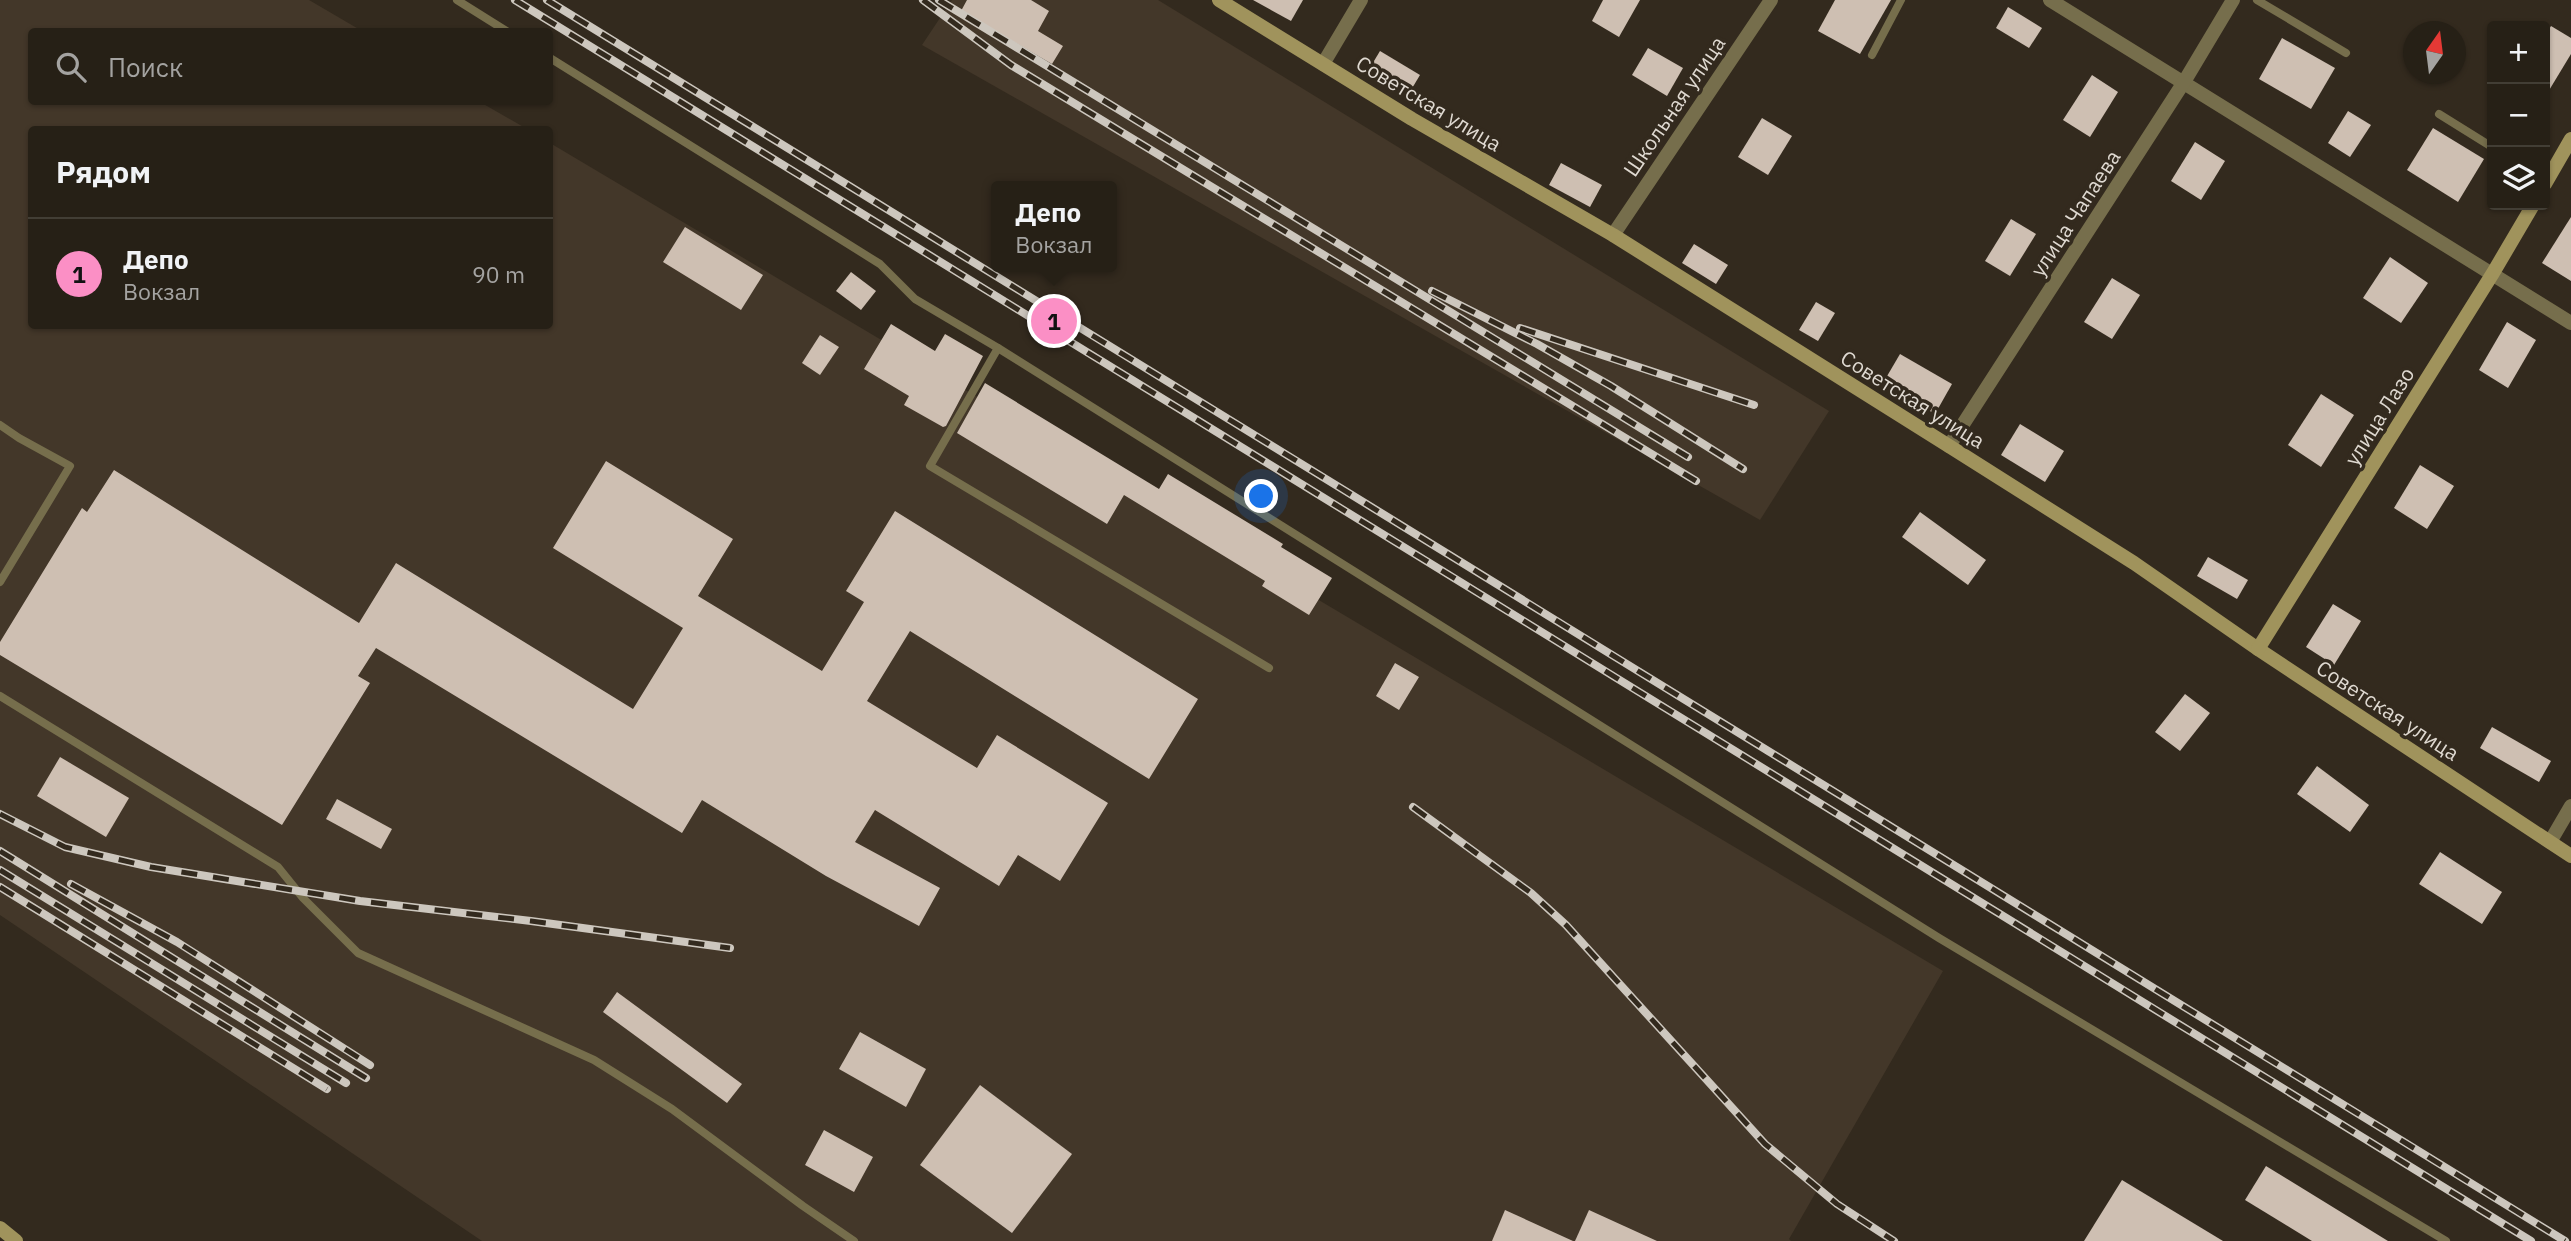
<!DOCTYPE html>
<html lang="ru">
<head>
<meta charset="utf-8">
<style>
	:root { --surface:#262016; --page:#2e281f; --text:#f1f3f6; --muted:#a4a3a1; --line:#423e35; --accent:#fb8fc5 }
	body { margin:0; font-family:"IBM Plex Sans",sans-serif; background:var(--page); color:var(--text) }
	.controls { position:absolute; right:21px; top:21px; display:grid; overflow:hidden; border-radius:7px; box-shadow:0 2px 5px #0004 }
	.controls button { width:63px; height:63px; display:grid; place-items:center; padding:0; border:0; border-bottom:2px solid var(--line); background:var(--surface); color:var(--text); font:35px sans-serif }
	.compass { position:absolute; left:2403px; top:21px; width:63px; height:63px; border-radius:50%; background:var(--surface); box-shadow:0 2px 5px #0004; rotate:14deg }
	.you { position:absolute; left:1262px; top:497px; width:24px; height:24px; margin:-18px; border:5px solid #fff; border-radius:50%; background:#1a73e8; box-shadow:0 0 0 10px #1a73e833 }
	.badge { display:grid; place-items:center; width:46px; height:46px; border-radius:50%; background:var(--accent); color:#111; font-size:23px; font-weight:700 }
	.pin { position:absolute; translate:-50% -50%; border:4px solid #fff; box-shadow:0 2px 7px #0006 }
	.popup { position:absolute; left:991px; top:181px; width:126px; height:91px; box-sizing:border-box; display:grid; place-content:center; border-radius:7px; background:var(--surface); filter:drop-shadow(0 2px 5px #0005); font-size:23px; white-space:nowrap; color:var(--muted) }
	.popup b { font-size:26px; color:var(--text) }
	.popup::after { content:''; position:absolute; left:50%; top:100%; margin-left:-14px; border:14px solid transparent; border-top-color:var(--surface) }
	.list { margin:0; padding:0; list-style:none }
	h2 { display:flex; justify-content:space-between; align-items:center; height:91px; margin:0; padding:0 28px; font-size:30px }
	h2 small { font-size:23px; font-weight:400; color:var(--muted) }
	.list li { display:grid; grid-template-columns:46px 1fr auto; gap:21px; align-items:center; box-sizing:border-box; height:112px; padding:0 28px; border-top:2px solid var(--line) }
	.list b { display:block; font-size:26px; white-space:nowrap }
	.list p { margin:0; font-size:23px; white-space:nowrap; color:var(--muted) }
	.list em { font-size:23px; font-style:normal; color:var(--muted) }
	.icon { flex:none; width:38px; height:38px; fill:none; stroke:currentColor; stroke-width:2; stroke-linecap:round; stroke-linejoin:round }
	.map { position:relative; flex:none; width:2571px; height:1241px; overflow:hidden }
	.search { position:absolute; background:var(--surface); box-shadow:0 2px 5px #0004; left:28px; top:28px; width:525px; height:77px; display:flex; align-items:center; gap:18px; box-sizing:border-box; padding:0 24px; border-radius:7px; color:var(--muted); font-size:26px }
	.panel { position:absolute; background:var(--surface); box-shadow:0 2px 5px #0004; left:28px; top:126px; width:525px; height:203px; border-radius:7px }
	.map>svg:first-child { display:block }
	.industrial { fill:#433729 }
	.building { fill:#cebfb2 }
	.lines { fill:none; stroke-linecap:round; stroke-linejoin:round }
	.lane { stroke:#766e4c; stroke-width:8 }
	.street { stroke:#766e4c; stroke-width:14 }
	.secondary { stroke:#a0935c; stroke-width:14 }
	.rail-casing { stroke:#cdc7be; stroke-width:8 }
	.rail { stroke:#332a1e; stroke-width:5; stroke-dasharray:16; stroke-linecap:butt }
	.labels { text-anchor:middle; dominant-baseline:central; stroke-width:7; stroke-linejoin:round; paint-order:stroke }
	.street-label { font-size:21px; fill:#dfd9d1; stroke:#332a1e }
</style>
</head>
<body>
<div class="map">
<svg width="2571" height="1241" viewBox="0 0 2571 1241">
	<rect width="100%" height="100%" fill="#332a1e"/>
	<g class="industrial">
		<path d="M 0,0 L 309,0 L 362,31 L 32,32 L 32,102 L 480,102 L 527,129 L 32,130 L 32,326 L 550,326 L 550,143 L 1943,971 L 1789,1239 L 1791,1241 L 482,1241 L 0,915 Z"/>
		<path d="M 952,0 L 1158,0 L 1829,411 L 1760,520 L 922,45 Z"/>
	</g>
	<g class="building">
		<path d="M 967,0 L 1031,0 L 1049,11 L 1038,31 L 1063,46 L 1052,64 L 961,11 Z"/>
		<path d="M 1253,0 L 1303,0 L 1291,21 Z"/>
		<path d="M 1603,0 L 1640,0 L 1619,37 L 1592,21 Z"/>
		<path d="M 1835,0 L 1891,0 L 1860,54 L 1818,31 Z"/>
		<path d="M 2008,7 L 2042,28 L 2029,48 L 1996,28 Z"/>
		<path d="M 2551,26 L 2571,38 L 2571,54 L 2545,97 L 2545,36 Z"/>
		<path d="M 2282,38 L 2335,68 L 2311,109 L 2259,79 Z"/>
		<path d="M 1648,48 L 1683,68 L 1667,96 L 1632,75 Z"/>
		<path d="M 1380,51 L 1420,75 L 1408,95 L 1368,71 Z"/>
		<path d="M 2092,75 L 2118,92 L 2090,137 L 2063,120 Z"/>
		<path d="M 2348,111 L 2371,125 L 2350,157 L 2328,143 Z"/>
		<path d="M 1762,118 L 1792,136 L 1768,175 L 1738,157 Z"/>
		<path d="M 2433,128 L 2484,159 L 2458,202 L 2407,170 Z"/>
		<path d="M 2195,142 L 2225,161 L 2201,200 L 2171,181 Z"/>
		<path d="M 1561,163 L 1602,185 L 1590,207 L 1549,185 Z"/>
		<path d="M 2571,217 L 2571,281 L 2542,263 Z"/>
		<path d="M 2011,219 L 2036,234 L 2010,276 L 1985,261 Z"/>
		<path d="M 685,227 L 763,275 L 741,310 L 663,262 Z"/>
		<path d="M 1694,244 L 1728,265 L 1716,284 L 1682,263 Z"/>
		<path d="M 2390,257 L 2428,283 L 2401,323 L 2363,298 Z"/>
		<path d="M 851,272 L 876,291 L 861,310 L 836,291 Z"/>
		<path d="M 2112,278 L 2140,295 L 2112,339 L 2084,322 Z"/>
		<path d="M 1816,302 L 1835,313 L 1818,341 L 1799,330 Z"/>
		<path d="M 2507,322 L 2536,340 L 2508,388 L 2479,370 Z"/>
		<path d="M 891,324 L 935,351 L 945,334 L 983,356 L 946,426 L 943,427 L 904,405 L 909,396 L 864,369 Z"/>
		<path d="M 820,335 L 839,347 L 820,375 L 802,363 Z"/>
		<path d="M 1900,354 L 1952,384 L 1935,414 L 1883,383 Z"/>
		<path d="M 985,383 L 1159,489 L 1168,474 L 1283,544 L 1281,547 L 1332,578 L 1309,615 L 1262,586 L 1265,581 L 1124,495 L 1107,524 L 957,433 Z"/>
		<path d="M 2321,394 L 2354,415 L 2321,467 L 2288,445 Z"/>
		<path d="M 2020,424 L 2064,451 L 2045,482 L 2001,455 Z"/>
		<path d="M 606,461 L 733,539 L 698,596 L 822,671 L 864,602 L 846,591 L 895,511 L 1198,699 L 1149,779 L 910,631 L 867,701 L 977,768 L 997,735 L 1108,803 L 1060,881 L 1018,855 L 999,886 L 875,810 L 855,842 L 940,888 L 919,926 L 826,876 L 702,800 L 682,833 L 376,648 L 358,676 L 370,683 L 282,825 L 0,655 L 0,642 L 82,508 L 87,512 L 114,470 L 359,623 L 396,563 L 633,709 L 683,628 L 553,548 Z"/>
		<path d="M 2420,465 L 2454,486 L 2427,529 L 2394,508 Z"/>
		<path d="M 1920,512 L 1986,560 L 1968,585 L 1902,537 Z"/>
		<path d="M 2208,557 L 2248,580 L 2237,599 L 2197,576 Z"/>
		<path d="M 2333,604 L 2361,621 L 2334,665 L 2306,647 Z"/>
		<path d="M 1395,663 L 1419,677 L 1399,710 L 1376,696 Z"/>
		<path d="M 2185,694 L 2210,713 L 2180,751 L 2155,732 Z"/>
		<path d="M 2492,727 L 2551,761 L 2539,782 L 2480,748 Z"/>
		<path d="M 60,757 L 129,798 L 106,837 L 37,796 Z"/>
		<path d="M 2317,766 L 2369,805 L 2350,832 L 2297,794 Z"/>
		<path d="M 337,799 L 392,829 L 381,849 L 326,819 Z"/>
		<path d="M 2440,852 L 2502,892 L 2482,924 L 2419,884 Z"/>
		<path d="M 617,992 L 742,1084 L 727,1103 L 603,1012 Z"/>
		<path d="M 860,1032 L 926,1069 L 906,1107 L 839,1069 Z"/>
		<path d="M 980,1085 L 1072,1154 L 1012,1233 L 920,1165 Z"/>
		<path d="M 824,1130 L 873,1157 L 854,1192 L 805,1165 Z"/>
		<path d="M 2266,1166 L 2388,1241 L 2312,1241 L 2245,1200 Z"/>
		<path d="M 2122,1180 L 2223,1241 L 2084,1241 Z"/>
		<path d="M 1505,1210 L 1573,1241 L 1492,1241 Z"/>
		<path d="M 1589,1210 L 1657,1241 L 1575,1241 Z"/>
	</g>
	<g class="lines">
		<g class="lane">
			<path d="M 457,0 L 508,32"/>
			<path d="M 2257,0 L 2346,53"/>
			<path d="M 1872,55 L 1901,0"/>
			<path d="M 550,58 L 880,264 L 915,299 L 998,348 L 1939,938 L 2446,1241"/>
			<path d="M 2439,114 L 2492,147"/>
			<path d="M 998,348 L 930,466 L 1269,668"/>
			<path d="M 0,425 L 19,438 L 70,466 L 0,582"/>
			<path d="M 0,696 L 278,867 L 303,898 L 358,953 L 594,1060 L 672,1109 L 803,1206 L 854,1241"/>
		</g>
		<g class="street">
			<path d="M 2050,0 L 2571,323"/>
			<path d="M 1323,64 L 1361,0"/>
			<path d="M 1613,235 L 1771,0"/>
			<path d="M 1949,446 L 2184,82 L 2233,0"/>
			<path d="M 2550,842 L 2571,806"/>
		</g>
		<g class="secondary">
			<path d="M 1219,0 L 1412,119 L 1613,235 L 1949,446 L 2134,563 L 2258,649 L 2571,856"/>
			<path d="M 2545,184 L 2571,139"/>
			<path d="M 2258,649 L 2493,273 L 2533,205"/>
			<path d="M 0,1228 L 16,1241"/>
		</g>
		<defs>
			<g id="rail">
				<path d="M 515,0 L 2531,1241"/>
				<path d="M 547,0 L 2565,1241"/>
				<path d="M 923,0 L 1011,65 L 1696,481"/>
				<path d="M 939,0 L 1688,457"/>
				<path d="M 1432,291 L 1537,344 L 1611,386 L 1743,469"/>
				<path d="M 1520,328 L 1754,405"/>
				<path d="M 1413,807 L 1531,893 L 1566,925 L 1765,1144 L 1837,1204 L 1894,1241"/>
				<path d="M 0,814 L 65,847 L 151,867 L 360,901 L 531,921 L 730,948"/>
				<path d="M 0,851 L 366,1078"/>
				<path d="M 0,870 L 346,1083"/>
				<path d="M 71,884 L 177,942 L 370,1065"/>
				<path d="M 0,887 L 327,1089"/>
			</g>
		</defs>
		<use href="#rail" class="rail-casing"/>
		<use href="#rail" class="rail"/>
	</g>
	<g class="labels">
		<g class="street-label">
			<text transform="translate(1429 103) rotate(31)">Советская улица</text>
			<text transform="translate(1674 106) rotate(-56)">Школьная улица</text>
			<text transform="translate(2075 213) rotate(-57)">улица Чапаева</text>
			<text transform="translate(1913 399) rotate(32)">Советская улица</text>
			<text transform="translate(2379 416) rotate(-58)">улица Лазо</text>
			<text transform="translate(2388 710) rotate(33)">Советская улица</text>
		</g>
	</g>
</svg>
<div class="controls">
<button>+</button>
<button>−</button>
<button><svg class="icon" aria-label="layers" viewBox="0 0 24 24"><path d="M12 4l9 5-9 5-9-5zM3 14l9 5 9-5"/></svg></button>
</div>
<svg class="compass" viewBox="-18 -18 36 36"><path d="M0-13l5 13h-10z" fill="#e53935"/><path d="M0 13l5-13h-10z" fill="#a4a3a1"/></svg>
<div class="you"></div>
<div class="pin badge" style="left:1054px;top:321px">1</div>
<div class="popup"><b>Депо</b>Вокзал</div>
<div class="search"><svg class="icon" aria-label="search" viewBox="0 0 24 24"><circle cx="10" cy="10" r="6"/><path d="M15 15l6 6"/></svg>Поиск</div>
<section class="panel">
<h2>Рядом<small></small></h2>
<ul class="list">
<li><span class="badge">1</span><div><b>Депо</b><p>Вокзал</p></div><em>90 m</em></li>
</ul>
</section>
</div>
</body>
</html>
